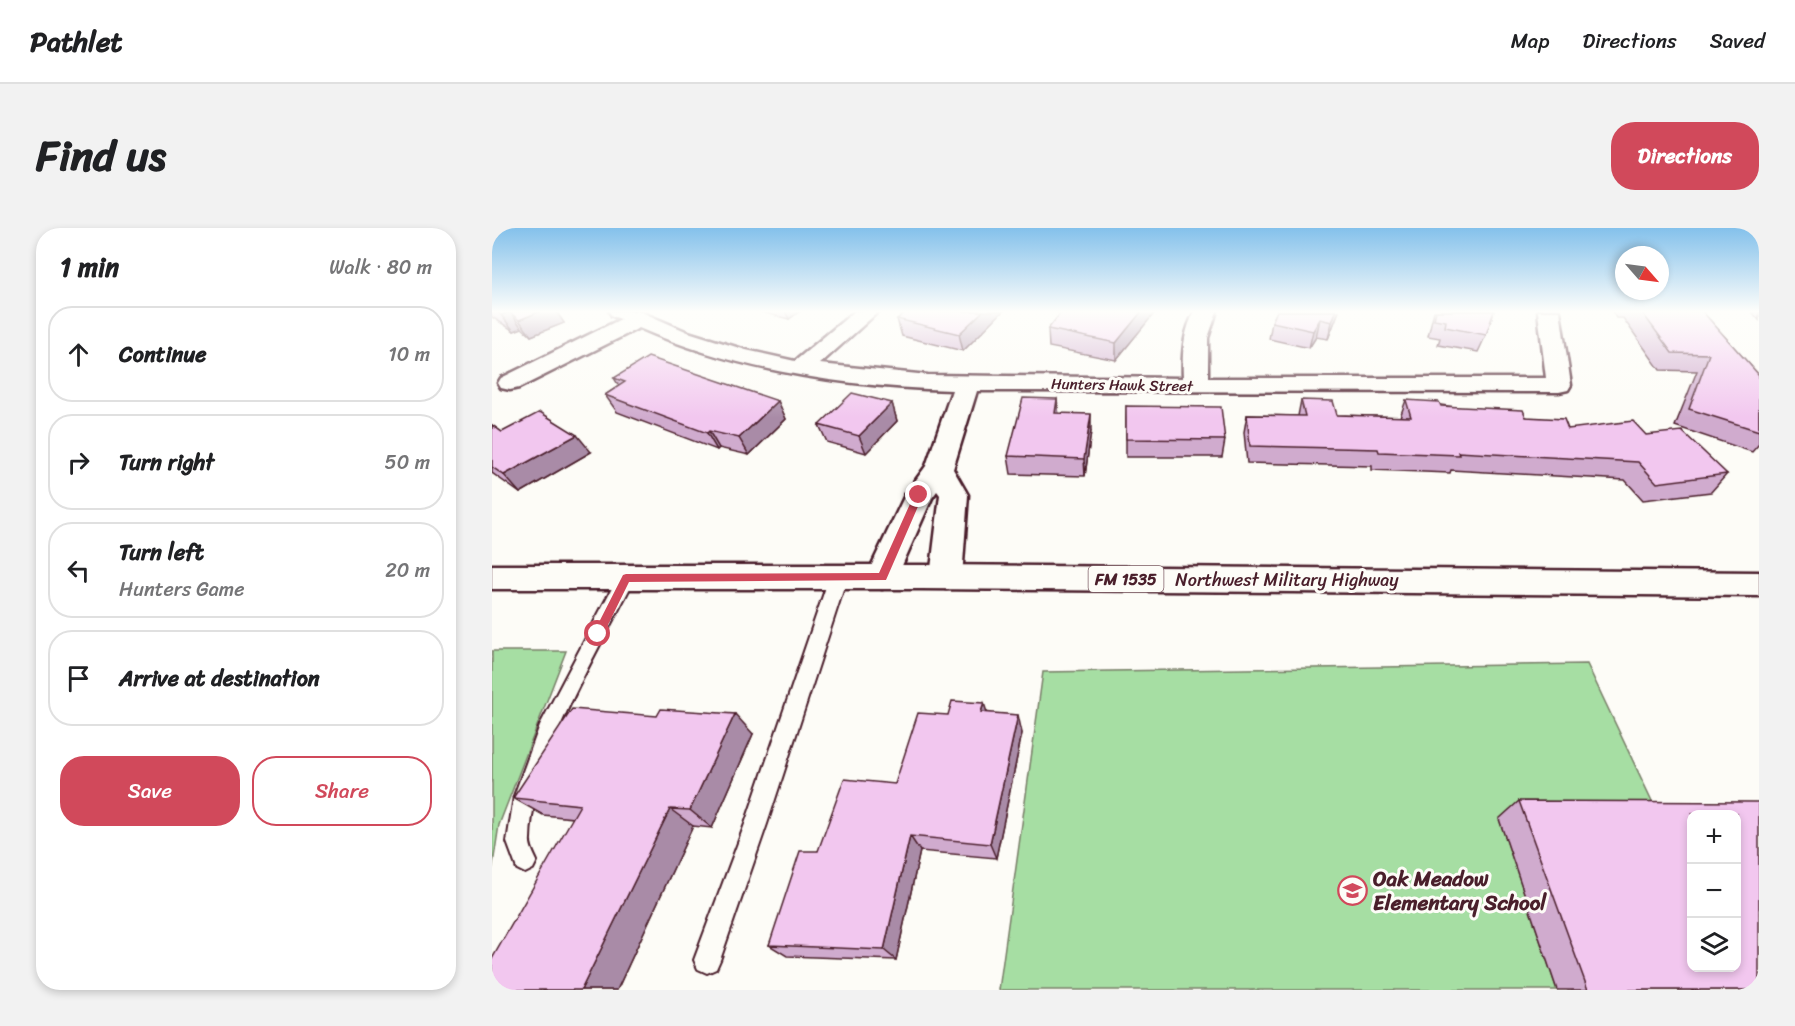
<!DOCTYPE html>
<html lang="en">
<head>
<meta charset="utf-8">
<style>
	:root { --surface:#fff; --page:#f2f2f2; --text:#202124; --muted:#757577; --line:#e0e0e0; --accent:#d1495b }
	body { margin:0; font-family:Sriracha,sans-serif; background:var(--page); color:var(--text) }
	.controls { position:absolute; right:18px; bottom:18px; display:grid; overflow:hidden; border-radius:12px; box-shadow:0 3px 9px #0003 }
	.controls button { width:54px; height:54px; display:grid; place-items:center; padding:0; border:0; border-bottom:2px solid var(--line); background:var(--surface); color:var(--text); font:30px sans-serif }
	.compass { position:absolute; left:1123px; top:18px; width:54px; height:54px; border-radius:50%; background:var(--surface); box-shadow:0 3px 9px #0003; rotate:118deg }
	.stop { position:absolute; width:18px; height:18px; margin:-14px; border:4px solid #d1495b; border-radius:50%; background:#fff }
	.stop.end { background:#d1495b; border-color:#fff; box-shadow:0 2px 6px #0008 }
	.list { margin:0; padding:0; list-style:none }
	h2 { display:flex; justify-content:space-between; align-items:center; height:78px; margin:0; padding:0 24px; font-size:26px }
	h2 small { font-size:20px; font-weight:400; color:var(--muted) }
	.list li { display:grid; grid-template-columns:39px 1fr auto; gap:18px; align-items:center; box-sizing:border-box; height:96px; margin:0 12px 12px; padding:0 12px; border:2px solid var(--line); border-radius:24px }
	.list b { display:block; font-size:22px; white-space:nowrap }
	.list p { margin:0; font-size:20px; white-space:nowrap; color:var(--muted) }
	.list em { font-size:20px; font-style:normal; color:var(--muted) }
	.actions { display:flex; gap:12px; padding:18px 24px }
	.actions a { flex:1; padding:14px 0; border:2px solid var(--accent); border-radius:24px; text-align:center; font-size:21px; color:var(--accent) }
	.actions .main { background:var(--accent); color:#fff }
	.icon { flex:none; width:33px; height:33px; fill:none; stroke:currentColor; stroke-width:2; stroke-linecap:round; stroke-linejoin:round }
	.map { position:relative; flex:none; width:1267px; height:762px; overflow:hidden; border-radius:24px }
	header { display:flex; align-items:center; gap:36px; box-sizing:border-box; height:84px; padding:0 30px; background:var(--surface); border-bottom:2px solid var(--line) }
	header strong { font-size:28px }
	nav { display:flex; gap:33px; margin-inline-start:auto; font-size:21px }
	.intro { display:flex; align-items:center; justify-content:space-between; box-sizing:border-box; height:144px; padding:0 36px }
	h1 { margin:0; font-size:42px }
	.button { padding:15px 27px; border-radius:24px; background:var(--accent); color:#fff; font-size:21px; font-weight:700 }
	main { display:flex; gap:36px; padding:0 36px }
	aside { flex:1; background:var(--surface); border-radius:24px; box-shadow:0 3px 9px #0003 }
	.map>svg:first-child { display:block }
	.green { fill:#a6dea3; stroke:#787e67; stroke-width:1.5 }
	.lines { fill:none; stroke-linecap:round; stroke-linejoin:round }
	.lane-casing { stroke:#4a1f2b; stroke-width:4 }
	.street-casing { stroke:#4a1f2b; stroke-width:5 }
	.primary-casing { stroke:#4a1f2b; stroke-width:5 }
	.lane { fill:#fdfcf7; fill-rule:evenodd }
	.street { fill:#fdfcf7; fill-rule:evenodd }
	.primary { fill:#fdfcf7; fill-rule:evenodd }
	.wall { fill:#d0abce; stroke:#4a1f2b; stroke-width:1.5 }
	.shaded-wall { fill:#a98ba7; stroke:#4a1f2b; stroke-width:1.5 }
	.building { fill:#f2c7ef; stroke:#4a1f2b; stroke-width:1.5; fill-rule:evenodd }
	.route { fill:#d1495b }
	.labels { text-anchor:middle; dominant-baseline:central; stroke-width:6; stroke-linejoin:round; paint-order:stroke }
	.far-street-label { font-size:15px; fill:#4a1f2b; stroke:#fdfcf7 }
	.shield { fill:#fdfcf7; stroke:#806168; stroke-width:1.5 }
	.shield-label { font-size:16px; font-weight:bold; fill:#4a1f2b }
	.street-label { font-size:18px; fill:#4a1f2b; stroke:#fdfcf7 }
	.near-poi-label { font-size:21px; font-weight:bold; fill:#4a1f2b; stroke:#fdfcf7; text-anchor:start }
</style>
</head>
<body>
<header>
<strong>Pathlet</strong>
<nav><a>Map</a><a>Directions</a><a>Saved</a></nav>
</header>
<div class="intro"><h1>Find us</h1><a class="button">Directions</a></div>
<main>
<aside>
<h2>1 min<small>Walk · 80 m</small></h2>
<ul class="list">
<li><svg class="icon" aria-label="ahead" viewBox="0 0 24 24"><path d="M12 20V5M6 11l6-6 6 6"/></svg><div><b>Continue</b></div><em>10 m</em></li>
<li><svg class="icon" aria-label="right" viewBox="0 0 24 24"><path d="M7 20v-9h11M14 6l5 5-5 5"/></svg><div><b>Turn right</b></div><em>50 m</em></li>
<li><svg class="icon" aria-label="left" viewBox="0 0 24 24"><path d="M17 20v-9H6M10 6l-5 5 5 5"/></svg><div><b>Turn left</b><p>Hunters Game</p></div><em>20 m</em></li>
<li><svg class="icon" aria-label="arrive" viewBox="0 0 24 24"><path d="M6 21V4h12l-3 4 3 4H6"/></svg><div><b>Arrive at destination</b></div></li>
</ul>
<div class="actions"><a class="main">Save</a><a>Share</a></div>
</aside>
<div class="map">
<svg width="1267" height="762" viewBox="0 0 1267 762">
	<rect width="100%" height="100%" fill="#fdfcf7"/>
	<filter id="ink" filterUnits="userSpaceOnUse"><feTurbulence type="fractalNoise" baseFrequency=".0167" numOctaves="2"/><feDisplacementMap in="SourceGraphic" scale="12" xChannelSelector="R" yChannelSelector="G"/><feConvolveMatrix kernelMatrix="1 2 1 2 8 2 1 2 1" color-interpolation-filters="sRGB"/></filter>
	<g filter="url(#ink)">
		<g class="green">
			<path d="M 0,423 L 74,423 L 7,597 L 0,643 Z"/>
			<path d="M 1095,436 L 1169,592 L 1007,591 L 1065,762 L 507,762 L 551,444 Z"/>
		</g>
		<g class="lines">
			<defs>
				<g id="lane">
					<path d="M 134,343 L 140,345 L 143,350 C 106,424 40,529 38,611 C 37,618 42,626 45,633 L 41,641 L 33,645 L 25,641 L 15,614 L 22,568 L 48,497 L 128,345 Z"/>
					<path d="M 346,343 L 352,345 L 355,350 L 275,596 L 228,732 L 224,741 L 215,745 L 206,741 L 202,732 L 253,596 L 337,350 L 340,345 Z"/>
				</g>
				<path id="street" d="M 117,83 L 147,83 L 196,104 L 254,122 L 303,133 L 363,83 L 387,83 L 328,136 L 436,147 L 691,150 C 690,126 691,104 703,83 L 725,83 L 716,110 L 716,150 L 1054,150 L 1046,83 L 1068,83 L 1079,157 L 1076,162 L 1067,164 L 485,163 L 461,241 L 476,267 L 470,349 L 465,358 L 454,361 L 443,358 L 438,349 L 448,267 L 445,263 L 440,270 L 401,358 L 390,361 L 379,358 L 374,349 L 413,267 L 434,238 L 460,162 C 353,159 246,143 147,100 L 27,160 L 18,162 L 9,160 L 6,155 L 9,150 L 129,91 L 120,88 Z"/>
				<path id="primary" d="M 0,337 L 429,337 L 1267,344 L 1267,368 L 429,361 L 0,361 Z"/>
			</defs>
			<use href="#lane" class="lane-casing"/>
			<use href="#street" class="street-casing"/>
			<use href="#primary" class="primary-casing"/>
			<use href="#lane" class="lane"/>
			<use href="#street" class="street"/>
			<use href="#primary" class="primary"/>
		</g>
		<g class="wall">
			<path d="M 0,83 L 64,83 L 72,95 L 39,108 L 30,100 L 22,103 L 0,89 Z"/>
			<path d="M 265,83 L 308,83 L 297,91 Z"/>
			<path d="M 511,83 L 471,123 L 410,108 L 405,91 Z"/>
			<path d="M 664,83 L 624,132 L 557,119 L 556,101 Z"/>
			<path d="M 785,83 L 847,83 L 836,111 L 824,109 L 817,120 L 777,111 L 780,94 Z"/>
			<path d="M 942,83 L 1002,83 L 994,107 L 986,124 L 946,117 L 948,110 L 936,108 Z"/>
			<path d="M 1120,83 L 1210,83 L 1267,147 L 1267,216 L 1260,224 L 1183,198 L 1205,143 L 1168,142 L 1131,90 L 1124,90 Z"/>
			<path d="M 1259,83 L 1267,83 L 1267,92 Z"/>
			<path d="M 122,150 L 286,173 L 294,191 L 257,227 L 227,220 L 225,222 L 125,184 L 113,167 L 127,158 Z"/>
			<path d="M 565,171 L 566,185 L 599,203 L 593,248 L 519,246 L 516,228 Z"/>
			<path d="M 809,172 L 845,187 L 908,189 L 914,172 L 1034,189 L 1076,201 L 1154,207 L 1235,246 L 1219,264 L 1151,272 L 1133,252 L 959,242 L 958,245 L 880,242 L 880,238 L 755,235 L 752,204 L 755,187 L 806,188 Z"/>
			<path d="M 400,175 L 405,193 L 374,225 L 335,214 L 327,197 Z"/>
			<path d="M 634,178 L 733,212 L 730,229 L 634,229 Z"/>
			<path d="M 0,197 L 10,204 L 99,224 L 28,265 L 0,245 Z"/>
			<path d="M 495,484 L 530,505 L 504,630 L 428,623 L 404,732 L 295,728 L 277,717 L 326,623 L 403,556 L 456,487 Z"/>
			<path d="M 261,506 L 220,600 L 201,598 L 125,762 L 0,762 L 81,590 L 51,587 L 21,570 Z"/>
			<path d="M 1027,573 L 1267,762 L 1065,762 L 1007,591 Z"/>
		</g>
		<g class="shaded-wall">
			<path d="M 49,83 L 64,83 L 72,95 L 39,108 L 27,92 Z"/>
			<path d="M 293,83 L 308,83 L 297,91 Z"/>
			<path d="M 491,83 L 511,83 L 471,123 L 467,106 Z"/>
			<path d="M 650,83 L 664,83 L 624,132 L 624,115 Z"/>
			<path d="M 844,83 L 847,83 L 836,111 L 840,94 Z"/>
			<path d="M 18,84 L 30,100 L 22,103 L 9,87 Z"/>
			<path d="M 828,91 L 824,109 L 817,120 L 821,103 Z"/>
			<path d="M 565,171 L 567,188 L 563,185 Z"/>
			<path d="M 286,173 L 294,191 L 257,227 L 247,210 Z"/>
			<path d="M 400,175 L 405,193 L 374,225 L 367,208 Z"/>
			<path d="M 599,186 L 599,203 L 593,248 L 592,231 Z"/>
			<path d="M 217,203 L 227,220 L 225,222 L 215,205 Z"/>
			<path d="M 85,207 L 99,224 L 28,265 L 12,247 Z"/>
			<path d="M 492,475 L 498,494 L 489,484 Z"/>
			<path d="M 243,486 L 261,506 L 220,600 L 198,582 Z"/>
			<path d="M 526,487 L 530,505 L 504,630 L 498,616 Z"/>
			<path d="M 178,581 L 201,598 L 125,762 L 89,762 Z"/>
			<path d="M 418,608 L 428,623 L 404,732 L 392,722 Z"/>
		</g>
		<g class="building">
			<path d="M 4,83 L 49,83 L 27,92 L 18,84 L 9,87 Z"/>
			<path d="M 415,83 L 491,83 L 467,106 L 405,91 Z"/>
			<path d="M 570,83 L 650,83 L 624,115 L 556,101 Z"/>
			<path d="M 785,83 L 844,83 L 840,94 L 828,91 L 821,103 L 780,94 Z"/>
			<path d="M 944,83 L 1002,83 L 994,107 L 953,99 L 954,93 L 942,91 Z"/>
			<path d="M 1149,83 L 1210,83 L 1267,147 L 1267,203 L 1197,181 L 1217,126 L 1180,125 Z"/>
			<path d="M 156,129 L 286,173 L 247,210 L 217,203 L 215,205 L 113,167 L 133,154 L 122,150 Z"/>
			<path d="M 360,165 L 400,175 L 367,208 L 327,197 Z"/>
			<path d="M 531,170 L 565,171 L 563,185 L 599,186 L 592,231 L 516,228 Z"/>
			<path d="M 809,172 L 841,173 L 845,187 L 919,189 L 914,172 L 947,174 L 949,178 L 1031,182 L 1034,189 L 1072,191 L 1076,201 L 1141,193 L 1154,207 L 1190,203 L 1235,246 L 1165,255 L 1146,234 L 966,224 L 967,227 L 887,224 L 886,221 L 758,218 L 755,187 L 813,188 Z"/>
			<path d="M 634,178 L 729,179 L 733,212 L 634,211 Z"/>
			<path d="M 48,184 L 85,207 L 12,247 L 0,239 L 0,197 L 10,204 Z"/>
			<path d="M 460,473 L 492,475 L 489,484 L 526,487 L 498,616 L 418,608 L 392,722 L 277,717 L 308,623 L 326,623 L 352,551 L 403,556 L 426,485 L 456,487 Z"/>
			<path d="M 80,481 L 165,488 L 169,481 L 243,486 L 198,582 L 178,581 L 89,762 L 0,762 L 0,731 L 88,577 L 21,570 Z"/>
			<path d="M 1027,573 L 1267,574 L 1267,762 L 1096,762 ZM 1200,586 L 1245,586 L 1245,740 L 1200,740 Z"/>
		</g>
	</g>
	<linearGradient id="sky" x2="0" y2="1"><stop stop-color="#84c1eb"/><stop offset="0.44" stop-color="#fefefb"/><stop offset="1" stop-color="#fefefb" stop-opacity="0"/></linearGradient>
	<rect width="1267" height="190" fill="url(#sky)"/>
	<path class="route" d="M 427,264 L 431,267 L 394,352 L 137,354 L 110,409 L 103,409 L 101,406 L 131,347 L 134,346 L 387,345 L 422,267 Z"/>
	<defs>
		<symbol id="school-ring" viewBox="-11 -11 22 22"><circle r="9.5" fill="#fdfcf7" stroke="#d1495b" stroke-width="1.5"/><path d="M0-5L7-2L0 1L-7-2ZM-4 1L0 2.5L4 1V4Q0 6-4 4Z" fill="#d1495b"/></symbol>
	</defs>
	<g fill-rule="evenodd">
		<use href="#school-ring" x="844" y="646" width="33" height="33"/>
	</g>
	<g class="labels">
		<g class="far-street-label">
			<text transform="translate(630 157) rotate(1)">Hunters Hawk Street</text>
		</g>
		<rect class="shield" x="596.5" y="338" width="75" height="26" rx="4.5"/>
		<g class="shield-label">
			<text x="634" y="351">FM 1535</text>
		</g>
		<g class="street-label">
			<text x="795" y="352">Northwest Military Highway</text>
		</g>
		<g class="near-poi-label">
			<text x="881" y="651">Oak Meadow<tspan x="881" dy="24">Elementary School</tspan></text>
		</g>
	</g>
</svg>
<div class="controls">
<button>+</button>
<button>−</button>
<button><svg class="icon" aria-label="layers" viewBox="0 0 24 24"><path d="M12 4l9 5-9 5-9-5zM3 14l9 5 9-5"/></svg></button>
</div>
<svg class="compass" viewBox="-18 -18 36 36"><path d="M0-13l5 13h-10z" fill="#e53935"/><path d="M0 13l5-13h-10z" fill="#757577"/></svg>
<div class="stop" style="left:106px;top:406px"></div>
<div class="stop end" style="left:427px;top:267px"></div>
</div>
</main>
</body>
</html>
